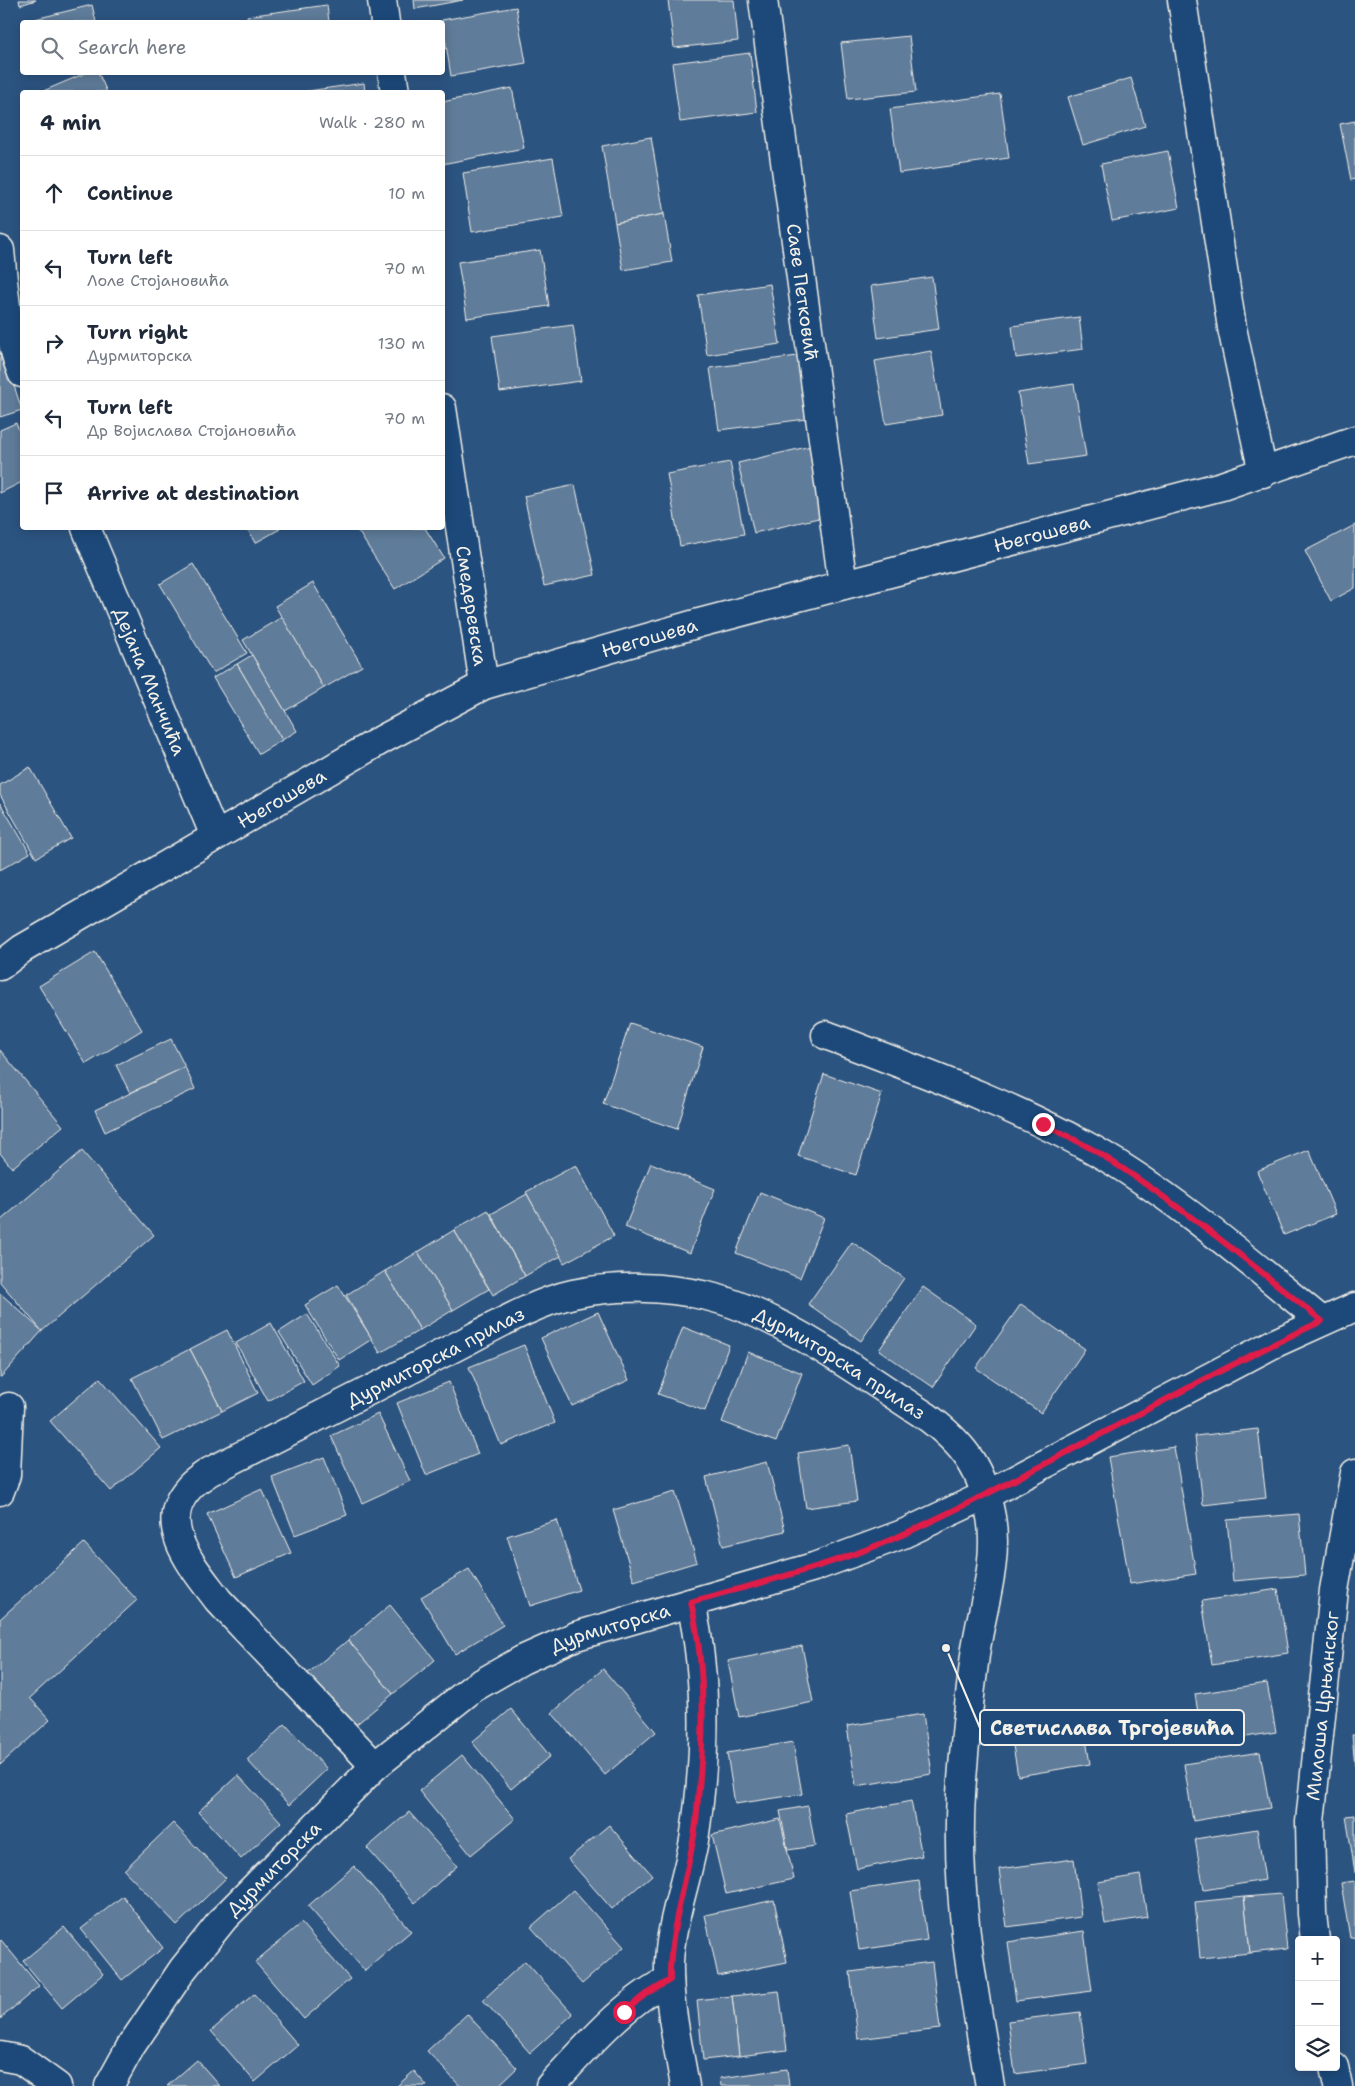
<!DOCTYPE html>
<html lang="en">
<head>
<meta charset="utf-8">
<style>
	:root { --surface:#fff; --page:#f6f6f7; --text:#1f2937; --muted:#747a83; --line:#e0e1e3 }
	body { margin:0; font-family:"Shantell Sans",sans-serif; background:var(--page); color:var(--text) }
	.controls { position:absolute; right:15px; bottom:15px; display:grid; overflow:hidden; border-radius:5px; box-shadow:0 2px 12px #0003 }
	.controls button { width:45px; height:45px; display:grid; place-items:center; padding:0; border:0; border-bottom:1px solid var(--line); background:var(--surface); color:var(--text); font:25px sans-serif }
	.stop { position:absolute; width:15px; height:15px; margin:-11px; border:4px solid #e11d48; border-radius:50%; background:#fff }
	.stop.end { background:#e11d48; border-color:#fff; box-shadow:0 1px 5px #0008 }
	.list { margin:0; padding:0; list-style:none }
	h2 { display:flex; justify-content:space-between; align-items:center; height:65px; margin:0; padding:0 20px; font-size:21px }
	h2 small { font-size:16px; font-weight:400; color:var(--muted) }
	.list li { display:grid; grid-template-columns:32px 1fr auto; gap:15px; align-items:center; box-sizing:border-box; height:75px; padding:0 20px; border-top:1px solid var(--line) }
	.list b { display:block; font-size:19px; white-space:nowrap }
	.list p { margin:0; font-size:16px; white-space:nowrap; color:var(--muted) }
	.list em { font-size:16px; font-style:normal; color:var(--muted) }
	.icon { flex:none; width:28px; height:28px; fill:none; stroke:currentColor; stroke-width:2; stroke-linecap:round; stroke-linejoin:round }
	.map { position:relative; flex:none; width:1355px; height:2086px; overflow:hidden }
	.search { position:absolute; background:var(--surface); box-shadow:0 2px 12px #0003; left:20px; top:20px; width:425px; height:55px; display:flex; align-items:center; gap:12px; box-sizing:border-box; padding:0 18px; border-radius:5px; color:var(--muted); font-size:19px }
	.panel { position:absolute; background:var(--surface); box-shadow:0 2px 12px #0003; left:20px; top:90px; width:425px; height:440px; border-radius:5px }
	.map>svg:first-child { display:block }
	.building { fill:#5e7b9a; stroke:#f4f1e8 }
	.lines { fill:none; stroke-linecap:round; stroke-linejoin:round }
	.street-casing { stroke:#f4f1e8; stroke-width:31 }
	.street { stroke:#1f4a7a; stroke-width:28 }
	.route { stroke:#e11d48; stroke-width:6 }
	.labels { text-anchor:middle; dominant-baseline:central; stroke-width:4; stroke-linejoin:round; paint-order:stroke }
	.street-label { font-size:19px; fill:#f4f1e8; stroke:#1f4a7a }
	.leader { fill:none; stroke:#f4f1e8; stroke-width:2 }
	.callout-dot { fill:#f4f1e8; stroke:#1f4a7a; stroke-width:2 }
	.callout { fill:#1f4a7a; stroke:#f4f1e8; stroke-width:2 }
	.callout-label { font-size:20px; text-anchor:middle; font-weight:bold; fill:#f4f1e8 }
</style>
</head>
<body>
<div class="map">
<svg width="1355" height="2086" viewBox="0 0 1355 2086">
	<rect width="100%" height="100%" fill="#2c5481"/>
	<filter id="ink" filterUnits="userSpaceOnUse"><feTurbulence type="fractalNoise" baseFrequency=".02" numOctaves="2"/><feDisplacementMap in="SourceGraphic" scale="10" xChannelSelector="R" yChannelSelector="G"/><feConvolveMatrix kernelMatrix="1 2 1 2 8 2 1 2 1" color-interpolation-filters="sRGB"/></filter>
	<g filter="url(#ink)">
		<g class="building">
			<path d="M 19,0 L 36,0 L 20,5 Z"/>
			<path d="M 414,0 L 463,0 L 415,9 Z"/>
			<path d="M 668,0 L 734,0 L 738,41 L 674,48 Z"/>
			<path d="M 92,5 L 96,22 L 36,22 L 35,19 Z"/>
			<path d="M 327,5 L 329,22 L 248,22 L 247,16 Z"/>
			<path d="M 516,7 L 526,63 L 451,76 L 442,20 Z"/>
			<path d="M 909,36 L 916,92 L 848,99 L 841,43 Z"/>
			<path d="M 750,53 L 757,112 L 680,122 L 672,63 Z"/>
			<path d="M 88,72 L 98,72 L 107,92 L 41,92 Z"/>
			<path d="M 1131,78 L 1145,126 L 1083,145 L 1068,97 Z"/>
			<path d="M 364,83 L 365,92 L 301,92 Z"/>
			<path d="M 512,88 L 524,148 L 442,164 L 442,102 Z"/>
			<path d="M 1000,94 L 1009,158 L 899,173 L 890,109 Z"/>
			<path d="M 1355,121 L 1355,179 L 1351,180 L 1340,124 Z"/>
			<path d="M 651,137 L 664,214 L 615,223 L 602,146 Z"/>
			<path d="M 1168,151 L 1179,208 L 1112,221 L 1101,164 Z"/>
			<path d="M 553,158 L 563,217 L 472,232 L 463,173 Z"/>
			<path d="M 664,214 L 672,262 L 623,270 L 615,223 Z"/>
			<path d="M 540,250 L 549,306 L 467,318 L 458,262 Z"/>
			<path d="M 932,277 L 939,329 L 878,338 L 871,286 Z"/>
			<path d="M 770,284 L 780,344 L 707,355 L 698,295 Z"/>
			<path d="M 1079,317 L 1083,349 L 1016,358 L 1012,326 Z"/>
			<path d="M 573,325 L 581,381 L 500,392 L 492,336 Z"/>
			<path d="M 931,351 L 942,415 L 886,424 L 875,361 Z"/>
			<path d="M 4,355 L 22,410 L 0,417 L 0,356 Z"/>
			<path d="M 797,356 L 806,419 L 719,430 L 710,368 Z"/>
			<path d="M 1074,384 L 1086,456 L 1029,464 L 1018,393 Z"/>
			<path d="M 16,423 L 22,438 L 22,482 L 0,493 L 0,430 Z"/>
			<path d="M 811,446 L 827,516 L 754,533 L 738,463 Z"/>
			<path d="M 730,462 L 744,534 L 680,546 L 667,474 Z"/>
			<path d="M 575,485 L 595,575 L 544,586 L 524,496 Z"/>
			<path d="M 1355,525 L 1355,588 L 1331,601 L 1305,551 Z"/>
			<path d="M 247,528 L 279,528 L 280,529 L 255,543 Z"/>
			<path d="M 356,528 L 425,528 L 444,558 L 395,589 Z"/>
			<path d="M 193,564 L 247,653 L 213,673 L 160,584 Z"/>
			<path d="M 313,583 L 362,666 L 324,688 L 275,606 Z"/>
			<path d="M 282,617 L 324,688 L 285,711 L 243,640 Z"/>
			<path d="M 252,655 L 297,731 L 282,740 L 237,664 Z"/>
			<path d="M 237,664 L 282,740 L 259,754 L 213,678 Z"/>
			<path d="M 30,767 L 71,838 L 36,858 L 0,795 L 0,785 Z"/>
			<path d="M 0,803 L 30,853 L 0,870 Z"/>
			<path d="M 95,952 L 142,1030 L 86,1064 L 39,986 Z"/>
			<path d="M 630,1023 L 703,1047 L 677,1129 L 603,1104 Z"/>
			<path d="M 171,1039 L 185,1067 L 130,1093 L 116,1065 Z"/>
			<path d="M 0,1050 L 63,1126 L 12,1168 L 0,1153 Z"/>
			<path d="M 185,1067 L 195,1089 L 105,1132 L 95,1110 Z"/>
			<path d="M 824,1074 L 882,1094 L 856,1175 L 798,1156 Z"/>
			<path d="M 1309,1150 L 1336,1214 L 1284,1235 L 1257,1171 Z"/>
			<path d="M 82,1151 L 154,1235 L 42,1331 L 0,1282 L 0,1221 Z"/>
			<path d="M 651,1163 L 715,1189 L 690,1253 L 625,1227 Z"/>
			<path d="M 576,1165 L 614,1236 L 564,1263 L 526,1192 Z"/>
			<path d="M 760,1192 L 824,1218 L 800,1278 L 736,1253 Z"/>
			<path d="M 527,1194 L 561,1256 L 525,1276 L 491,1214 Z"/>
			<path d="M 488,1210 L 525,1276 L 493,1295 L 454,1230 Z"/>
			<path d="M 454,1230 L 489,1289 L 453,1310 L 418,1252 Z"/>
			<path d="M 852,1242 L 904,1278 L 861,1341 L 808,1304 Z"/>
			<path d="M 418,1252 L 453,1310 L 420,1330 L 385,1271 Z"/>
			<path d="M 385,1271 L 420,1330 L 380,1353 L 346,1295 Z"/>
			<path d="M 338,1285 L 372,1339 L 339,1360 L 305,1305 Z"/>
			<path d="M 923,1287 L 976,1324 L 933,1387 L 879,1350 Z"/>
			<path d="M 0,1293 L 42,1331 L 1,1377 L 0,1377 Z"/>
			<path d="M 1021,1304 L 1085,1349 L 1041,1413 L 976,1368 Z"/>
			<path d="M 598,1312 L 629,1380 L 572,1406 L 541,1338 Z"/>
			<path d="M 307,1314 L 340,1366 L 312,1385 L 279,1332 Z"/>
			<path d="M 271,1323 L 304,1381 L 268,1401 L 236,1343 Z"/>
			<path d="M 683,1327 L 729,1345 L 705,1411 L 658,1394 Z"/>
			<path d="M 227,1330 L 258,1393 L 222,1411 L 190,1349 Z"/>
			<path d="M 524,1345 L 555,1423 L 501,1445 L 469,1367 Z"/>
			<path d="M 190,1349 L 222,1411 L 163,1440 L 132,1378 Z"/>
			<path d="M 748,1352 L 802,1373 L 776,1442 L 722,1422 Z"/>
			<path d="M 100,1378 L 161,1448 L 111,1491 L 50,1421 Z"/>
			<path d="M 449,1382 L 478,1454 L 426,1475 L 397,1403 Z"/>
			<path d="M 378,1414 L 410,1481 L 362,1503 L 331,1436 Z"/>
			<path d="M 1258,1429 L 1266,1498 L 1203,1505 L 1195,1436 Z"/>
			<path d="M 849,1445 L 857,1501 L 806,1508 L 798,1453 Z"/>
			<path d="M 1174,1447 L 1196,1574 L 1130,1584 L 1108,1457 Z"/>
			<path d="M 324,1457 L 347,1515 L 295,1535 L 272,1477 Z"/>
			<path d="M 767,1462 L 785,1531 L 723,1546 L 706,1477 Z"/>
			<path d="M 262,1489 L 291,1553 L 236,1577 L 207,1514 Z"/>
			<path d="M 675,1492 L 697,1562 L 634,1581 L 613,1510 Z"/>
			<path d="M 1299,1514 L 1305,1575 L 1233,1581 L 1227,1520 Z"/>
			<path d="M 557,1520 L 579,1590 L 530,1606 L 507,1536 Z"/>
			<path d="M 84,1543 L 137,1600 L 30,1698 L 50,1720 L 0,1765 L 0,1619 Z"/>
			<path d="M 469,1569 L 503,1625 L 455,1654 L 421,1597 Z"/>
			<path d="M 1278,1589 L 1288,1653 L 1212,1665 L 1202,1601 Z"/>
			<path d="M 390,1605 L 435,1660 L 393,1694 L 348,1640 Z"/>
			<path d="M 348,1640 L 393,1694 L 352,1728 L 307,1674 Z"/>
			<path d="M 802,1646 L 813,1702 L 739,1717 L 728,1661 Z"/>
			<path d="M 603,1669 L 656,1732 L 605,1775 L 552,1713 Z"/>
			<path d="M 1267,1683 L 1276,1732 L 1203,1744 L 1195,1694 Z"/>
			<path d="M 511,1709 L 550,1756 L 511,1789 L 472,1742 Z"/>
			<path d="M 923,1714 L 932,1774 L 856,1786 L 847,1726 Z"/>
			<path d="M 1082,1715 L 1090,1764 L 1018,1776 L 1010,1727 Z"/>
			<path d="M 285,1724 L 327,1769 L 289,1805 L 247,1760 Z"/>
			<path d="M 1352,1735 L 1355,1735 L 1355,1766 Z"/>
			<path d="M 793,1742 L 802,1794 L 735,1804 L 727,1753 Z"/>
			<path d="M 1260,1752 L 1270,1808 L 1193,1821 L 1184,1764 Z"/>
			<path d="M 462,1755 L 515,1819 L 471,1855 L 419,1791 Z"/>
			<path d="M 238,1775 L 281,1822 L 241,1859 L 198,1812 Z"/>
			<path d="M 911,1801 L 922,1856 L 857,1869 L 846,1814 Z"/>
			<path d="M 808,1806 L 815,1846 L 788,1850 L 780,1811 Z"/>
			<path d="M 409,1812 L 457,1866 L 415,1903 L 367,1848 Z"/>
			<path d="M 1355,1815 L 1355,1872 L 1346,1816 Z"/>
			<path d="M 780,1819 L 794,1879 L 726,1894 L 712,1835 Z"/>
			<path d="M 173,1823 L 226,1878 L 177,1925 L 124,1870 Z"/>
			<path d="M 609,1825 L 652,1875 L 612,1909 L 568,1859 Z"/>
			<path d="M 1257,1829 L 1265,1880 L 1204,1890 L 1195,1839 Z"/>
			<path d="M 1074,1859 L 1081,1917 L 1007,1927 L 999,1869 Z"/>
			<path d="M 354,1866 L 411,1931 L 365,1971 L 308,1906 Z"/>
			<path d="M 1140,1875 L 1147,1917 L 1105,1924 L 1098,1882 Z"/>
			<path d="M 919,1881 L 927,1940 L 859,1950 L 850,1891 Z"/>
			<path d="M 1355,1881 L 1355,1937 L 1350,1938 L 1341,1883 Z"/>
			<path d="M 573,1890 L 624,1947 L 582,1984 L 531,1927 Z"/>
			<path d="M 1281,1894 L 1287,1949 L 1250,1953 L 1244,1897 Z"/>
			<path d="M 123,1896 L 163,1948 L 122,1980 L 81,1929 Z"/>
			<path d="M 1244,1897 L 1250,1953 L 1200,1958 L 1195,1902 Z"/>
			<path d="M 774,1900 L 787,1962 L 718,1976 L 705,1915 Z"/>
			<path d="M 301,1923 L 350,1979 L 304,2019 L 255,1962 Z"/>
			<path d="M 64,1927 L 103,1974 L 62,2008 L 23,1961 Z"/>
			<path d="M 1084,1931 L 1092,1991 L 1016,2001 L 1008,1942 Z"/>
			<path d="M 1,1940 L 39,1986 L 0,2019 L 0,1941 Z"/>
			<path d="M 525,1961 L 573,2014 L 530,2053 L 483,2000 Z"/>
			<path d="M 932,1962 L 940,2029 L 858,2039 L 850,1972 Z"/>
			<path d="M 779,1991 L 787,2050 L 739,2056 L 732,1996 Z"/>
			<path d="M 254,1994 L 298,2045 L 255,2082 L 211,2031 Z"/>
			<path d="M 732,1996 L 739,2056 L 703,2060 L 697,2000 Z"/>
			<path d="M 1080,2012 L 1087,2064 L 1015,2074 L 1008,2021 Z"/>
			<path d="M 467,2014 L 517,2068 L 498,2086 L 460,2086 L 427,2051 Z"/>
			<path d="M 197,2060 L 220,2086 L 167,2086 Z"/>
			<path d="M 787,2069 L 789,2086 L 721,2086 L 720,2078 Z"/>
			<path d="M 414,2071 L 427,2086 L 397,2086 Z"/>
		</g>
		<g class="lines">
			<defs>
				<g id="street">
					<path d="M 382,0 L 385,22"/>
					<path id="s1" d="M 763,0 L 843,585"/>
					<path d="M 1182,0 L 1232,328 L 1263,473"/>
					<path d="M 392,72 L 395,92"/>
					<path d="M 0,250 C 4,291 7,334 22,373"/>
					<path id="s2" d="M 442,408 L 484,685"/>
					<path id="s3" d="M 86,528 L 215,836"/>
					<path id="s4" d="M 0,966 L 22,949 L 383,739 L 484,685 L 699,623 L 1222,486 L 1355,440"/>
					<path d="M 826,1035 C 916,1070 1009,1103 1094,1150 C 1176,1197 1249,1262 1322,1321"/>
					<path d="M 0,1491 L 6,1475 L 9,1407"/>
					<path id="s5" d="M 375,1766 L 218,1600 C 195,1569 155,1526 188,1489 C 193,1482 202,1477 209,1472 C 287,1432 365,1393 443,1353 C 482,1334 531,1303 573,1294 C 616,1285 664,1286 707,1296 C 780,1313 863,1376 926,1416 C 965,1445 982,1469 991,1517 C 999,1563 981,1610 975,1655 C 969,1701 964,1748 961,1794 C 955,1893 973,1989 990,2086"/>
					<path id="s6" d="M 1315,1940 L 1312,1914 L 1310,1822 L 1334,1590 L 1355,1473"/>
					<path d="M 0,2056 L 21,2060 L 57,2086"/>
					<path d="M 1334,2067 L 1338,2086"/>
					<path id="s7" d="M 109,2086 L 131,2046 L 183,1969 L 224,1918 L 375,1766 L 473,1688 L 522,1660 L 576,1636 L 814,1567 L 903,1534 L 986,1495 L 1273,1344 L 1355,1307"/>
					<path d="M 550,2086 C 584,2050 625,2001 669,1980"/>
					<path d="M 685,2086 C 678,2045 668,2004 669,1962 C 671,1921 687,1880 694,1840 C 706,1762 708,1679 691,1603"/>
				</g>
			</defs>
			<use href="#street" class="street-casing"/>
			<use href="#street" class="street"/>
		</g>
	</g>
	<g class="lines" filter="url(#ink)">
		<path class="route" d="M 624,2012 L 642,1997 L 670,1980 C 669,1933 685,1887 693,1841 C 697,1824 697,1806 699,1788 C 705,1725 705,1664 691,1602 C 762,1582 836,1565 904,1534 C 1046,1469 1180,1387 1322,1321 C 1249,1262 1177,1202 1097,1152 C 1080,1142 1061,1133 1043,1124"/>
	</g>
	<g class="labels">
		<g class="street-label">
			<text stroke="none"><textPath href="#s1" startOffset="295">Саве Петковић</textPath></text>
			<text stroke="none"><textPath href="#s4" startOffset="1138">Његошева</textPath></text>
			<text stroke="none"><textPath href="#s2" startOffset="200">Смедеревска</textPath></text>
			<text stroke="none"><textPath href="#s4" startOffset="732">Његошева</textPath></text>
			<text stroke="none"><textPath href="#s3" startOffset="166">Дејана Манчића</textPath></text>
			<text stroke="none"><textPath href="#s4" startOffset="328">Његошева</textPath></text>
			<text stroke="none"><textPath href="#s5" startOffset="636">Дурмиторска прилаз</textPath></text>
			<text stroke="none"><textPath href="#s5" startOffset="1072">Дурмиторска прилаз</textPath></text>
			<text stroke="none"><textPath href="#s7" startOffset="694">Дурмиторска</textPath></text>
			<text stroke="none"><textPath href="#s6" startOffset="235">Милоша Црњанског</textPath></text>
			<text stroke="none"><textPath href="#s7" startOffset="274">Дурмиторска</textPath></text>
		</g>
	</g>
	<path class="leader" d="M946 1648L980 1728"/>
	<circle class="callout-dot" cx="946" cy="1648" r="5"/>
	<rect class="callout" x="980" y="1710" width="264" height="35" rx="5"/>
	<g class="callout-label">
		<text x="1112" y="1735">Светислава Тргојевића</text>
	</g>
</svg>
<div class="controls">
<button>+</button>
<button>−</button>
<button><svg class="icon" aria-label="layers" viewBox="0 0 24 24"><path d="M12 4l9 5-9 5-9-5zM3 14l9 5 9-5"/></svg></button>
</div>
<div class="stop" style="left:624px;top:2012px"></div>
<div class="stop end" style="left:1043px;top:1124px"></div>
<div class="search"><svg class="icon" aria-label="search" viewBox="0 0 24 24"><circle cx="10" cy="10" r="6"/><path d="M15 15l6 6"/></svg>Search here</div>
<section class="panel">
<h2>4 min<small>Walk · 280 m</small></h2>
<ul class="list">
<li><svg class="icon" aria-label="ahead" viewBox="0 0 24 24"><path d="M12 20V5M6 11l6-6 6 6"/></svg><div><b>Continue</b></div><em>10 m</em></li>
<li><svg class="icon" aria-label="left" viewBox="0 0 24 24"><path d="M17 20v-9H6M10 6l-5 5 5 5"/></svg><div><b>Turn left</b><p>Лоле Стојановића</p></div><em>70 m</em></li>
<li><svg class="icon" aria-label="right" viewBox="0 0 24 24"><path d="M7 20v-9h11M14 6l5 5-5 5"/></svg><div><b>Turn right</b><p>Дурмиторска</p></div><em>130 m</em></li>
<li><svg class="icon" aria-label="left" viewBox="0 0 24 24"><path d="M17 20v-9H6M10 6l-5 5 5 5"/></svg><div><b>Turn left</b><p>Др Војислава Стојановића</p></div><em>70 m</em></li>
<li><svg class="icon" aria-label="arrive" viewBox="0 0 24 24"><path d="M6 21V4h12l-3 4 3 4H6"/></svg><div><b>Arrive at destination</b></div></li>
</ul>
</section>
</div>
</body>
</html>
